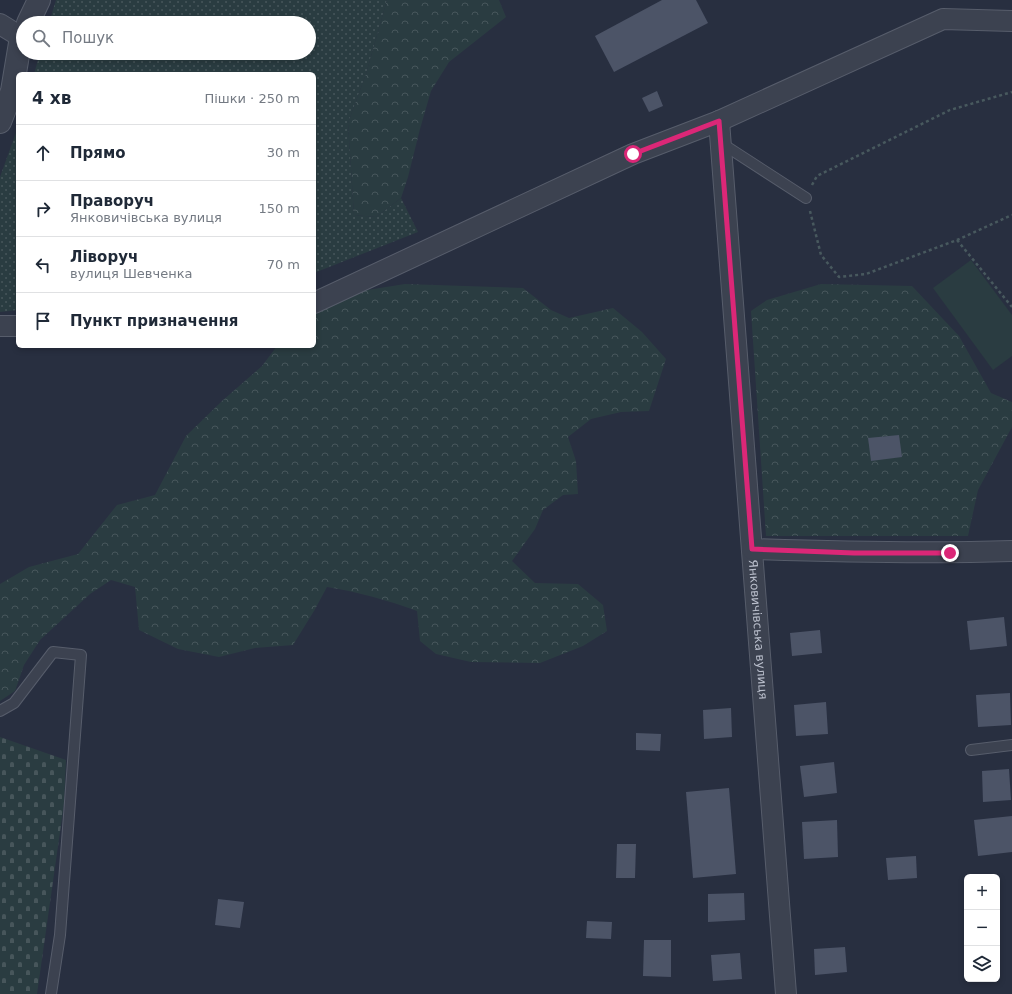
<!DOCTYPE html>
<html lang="uk">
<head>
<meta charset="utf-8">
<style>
	:root { --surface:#fff; --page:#f2f2f3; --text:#1f2937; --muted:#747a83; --line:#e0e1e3 }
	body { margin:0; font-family:"DejaVu Sans",sans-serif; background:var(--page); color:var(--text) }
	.controls { position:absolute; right:12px; bottom:12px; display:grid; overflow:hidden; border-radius:6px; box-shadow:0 2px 6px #0003 }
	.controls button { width:36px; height:36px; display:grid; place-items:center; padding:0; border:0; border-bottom:1px solid var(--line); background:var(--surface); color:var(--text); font:20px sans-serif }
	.stop { position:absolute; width:12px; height:12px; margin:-9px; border:3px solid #db2777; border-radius:50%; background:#fff }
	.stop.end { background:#db2777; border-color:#fff; box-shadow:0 1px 4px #0008 }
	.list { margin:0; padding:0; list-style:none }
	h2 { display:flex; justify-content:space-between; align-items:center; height:52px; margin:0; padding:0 16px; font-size:17px }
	h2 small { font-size:13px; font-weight:400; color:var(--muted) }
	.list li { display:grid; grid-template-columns:26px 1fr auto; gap:12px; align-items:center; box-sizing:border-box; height:56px; padding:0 16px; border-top:1px solid var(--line) }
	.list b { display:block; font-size:15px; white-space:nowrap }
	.list p { margin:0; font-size:13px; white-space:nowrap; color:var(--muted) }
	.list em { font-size:13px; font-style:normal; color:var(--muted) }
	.icon { flex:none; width:22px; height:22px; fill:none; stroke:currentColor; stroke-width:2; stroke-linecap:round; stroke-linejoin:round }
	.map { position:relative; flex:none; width:1012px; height:994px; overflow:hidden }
	.search { position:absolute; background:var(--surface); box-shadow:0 2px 6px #0003; left:16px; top:16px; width:300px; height:44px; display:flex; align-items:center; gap:10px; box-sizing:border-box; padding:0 14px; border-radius:22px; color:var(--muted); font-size:15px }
	.panel { position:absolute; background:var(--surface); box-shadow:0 2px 6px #0003; left:16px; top:72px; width:300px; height:276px; border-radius:6px }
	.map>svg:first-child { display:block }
	.grass { fill:url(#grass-dots) }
	.forest { fill:url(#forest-crowns) }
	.cemetery { fill:url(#cemetery-stones) }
	.pitch { fill:#2a3c41 }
	.building { fill:#4c5467 }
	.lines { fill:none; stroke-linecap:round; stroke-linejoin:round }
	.service-casing { stroke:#575d6b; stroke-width:12 }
	.minor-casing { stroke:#575d6b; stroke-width:22 }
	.tertiary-casing { stroke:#575d6b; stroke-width:24 }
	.path { stroke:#48595e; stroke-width:2.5; stroke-dasharray:3 3; stroke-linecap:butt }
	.service { stroke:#3c4250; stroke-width:10 }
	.minor { stroke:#3c4250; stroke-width:20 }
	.tertiary { stroke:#3c4250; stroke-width:22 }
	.route { stroke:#db2777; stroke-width:5 }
	.labels { text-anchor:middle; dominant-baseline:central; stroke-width:3; stroke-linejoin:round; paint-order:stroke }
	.street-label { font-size:12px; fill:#b9becb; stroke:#212736 }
</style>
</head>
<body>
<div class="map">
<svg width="1012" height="994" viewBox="0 0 1012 994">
	<defs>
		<pattern id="grass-dots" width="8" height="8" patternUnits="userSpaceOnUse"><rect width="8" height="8" fill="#2a3c41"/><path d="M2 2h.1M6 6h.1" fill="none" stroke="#47565b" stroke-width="1.8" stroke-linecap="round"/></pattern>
		<pattern id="forest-crowns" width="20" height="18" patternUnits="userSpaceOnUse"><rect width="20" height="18" fill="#2a3c41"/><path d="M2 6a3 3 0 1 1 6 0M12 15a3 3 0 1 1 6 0" fill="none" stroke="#47565b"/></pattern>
		<pattern id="cemetery-stones" width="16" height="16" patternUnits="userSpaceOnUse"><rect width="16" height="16" fill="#2a3c41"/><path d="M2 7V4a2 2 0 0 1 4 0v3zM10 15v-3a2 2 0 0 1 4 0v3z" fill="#47565b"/></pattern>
	</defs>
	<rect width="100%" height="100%" fill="#282f40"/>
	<g class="grass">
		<path d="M 56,0 L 387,0 L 366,74 L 348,123 L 354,215 L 376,217 L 401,198 L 418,232 L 314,273 L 314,74 L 34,74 L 40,53 L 309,53 L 309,23 L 49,23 Z"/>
		<path d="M 18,127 L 18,310 L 0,312 L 0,177 Z"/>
	</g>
	<g class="forest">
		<path d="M 387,0 L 499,0 L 506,17 L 449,62 L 431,91 L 420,129 L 408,177 L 401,198 L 376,217 L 354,215 L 348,123 L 366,74 Z"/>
		<path d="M 405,284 L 523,288 L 551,310 L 569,318 L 613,308 L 642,332 L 666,359 L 649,411 L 621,412 L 591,419 L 568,437 L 576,461 L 578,494 L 563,495 L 543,510 L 535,529 L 512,561 L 535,583 L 578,584 L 603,605 L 607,631 L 583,646 L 540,663 L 471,662 L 436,654 L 420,641 L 417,611 C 387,600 358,592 327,587 L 314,611 L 293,645 L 255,648 L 219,657 L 178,649 L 139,630 L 135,587 L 111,580 L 90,594 L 40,640 L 24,665 L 15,691 L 0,701 L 0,584 L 29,567 L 78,554 L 117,505 L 155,495 L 186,436 L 222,401 L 262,366 L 277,346 L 314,346 L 314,310 L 367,290 Z"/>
		<path d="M 821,284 L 912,286 L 959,336 L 991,393 L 1012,402 L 1012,427 L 978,490 L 968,536 L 766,536 L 751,311 L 767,300 Z"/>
	</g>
	<path class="cemetery" d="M 0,737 L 66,760 L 64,804 L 37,994 L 0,994 Z"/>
	<path class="pitch" d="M 971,260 L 1012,315 L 1012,356 L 993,370 L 933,288 Z"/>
	<g class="building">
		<path d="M 662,0 L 696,0 L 708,23 L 614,72 L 595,36 Z"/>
		<path d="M 657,91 L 663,106 L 649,112 L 642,98 Z"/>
		<path d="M 899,435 L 902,457 L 871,461 L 868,438 Z"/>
		<path d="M 1004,617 L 1007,646 L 970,650 L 967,621 Z"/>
		<path d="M 820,630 L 822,653 L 792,656 L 790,633 Z"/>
		<path d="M 1010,693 L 1011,725 L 978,727 L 976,695 Z"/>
		<path d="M 826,702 L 828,734 L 796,736 L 794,705 Z"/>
		<path d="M 731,708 L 732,737 L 704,739 L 703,710 Z"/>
		<path d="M 636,733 L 661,734 L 660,751 L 636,750 Z"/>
		<path d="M 834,762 L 837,793 L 804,797 L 800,766 Z"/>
		<path d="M 1009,769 L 1011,800 L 983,802 L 982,771 Z"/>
		<path d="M 729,788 L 736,874 L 693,878 L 686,792 Z"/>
		<path d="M 1012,816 L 1012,852 L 978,856 L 974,820 Z"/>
		<path d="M 837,820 L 838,857 L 804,859 L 802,822 Z"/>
		<path d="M 617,844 L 636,844 L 635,878 L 616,878 Z"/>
		<path d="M 916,856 L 917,878 L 888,880 L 886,858 Z"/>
		<path d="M 744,893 L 745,920 L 708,922 L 708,894 Z"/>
		<path d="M 218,899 L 244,902 L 240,928 L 215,925 Z"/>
		<path d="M 587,921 L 612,922 L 611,939 L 586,938 Z"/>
		<path d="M 644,940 L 671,940 L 671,977 L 643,976 Z"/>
		<path d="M 845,947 L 847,972 L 815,975 L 814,949 Z"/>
		<path d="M 740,953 L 742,979 L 713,981 L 711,955 Z"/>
	</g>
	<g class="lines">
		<defs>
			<g id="service">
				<path d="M 721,143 L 806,198"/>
				<path d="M 0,711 L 14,703 L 53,652 L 81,655 L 60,935 L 51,994"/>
				<path d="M 971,750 L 1012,745"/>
			</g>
			<g id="minor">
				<path d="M 0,24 L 21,37"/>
				<path id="s1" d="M 719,121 L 786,994"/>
				<path d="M 314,303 L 633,154 L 719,121 L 943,19 L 1012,21"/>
				<path d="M 0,326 L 18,326"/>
				<path d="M 752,549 C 839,552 925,554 1012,551"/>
			</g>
			<g id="tertiary">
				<path d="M 28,23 L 39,0"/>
				<path d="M 0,122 L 12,91 L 21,37 L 23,32"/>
			</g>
		</defs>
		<use href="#service" class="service-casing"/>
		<use href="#minor" class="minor-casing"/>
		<use href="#tertiary" class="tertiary-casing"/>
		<g class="path">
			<path d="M 812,185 L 817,176 L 950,110 L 1012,92"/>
			<path d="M 810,211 L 821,255 L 839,277 L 866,274 L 957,240 L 1012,215"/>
			<path d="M 957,240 L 1012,307"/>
		</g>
		<use href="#service" class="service"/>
		<use href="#minor" class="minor"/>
		<use href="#tertiary" class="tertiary"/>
	</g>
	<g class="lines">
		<path class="route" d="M 633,154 L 719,121 L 752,549 L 854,553 L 950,553"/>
	</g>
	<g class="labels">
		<g class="street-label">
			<text stroke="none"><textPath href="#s1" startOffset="510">Янковичівська вулиця</textPath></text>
		</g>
	</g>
</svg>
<div class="controls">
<button>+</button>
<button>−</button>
<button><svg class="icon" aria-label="layers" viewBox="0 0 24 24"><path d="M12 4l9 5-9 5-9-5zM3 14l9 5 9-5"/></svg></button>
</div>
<div class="stop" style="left:633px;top:154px"></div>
<div class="stop end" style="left:950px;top:553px"></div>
<div class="search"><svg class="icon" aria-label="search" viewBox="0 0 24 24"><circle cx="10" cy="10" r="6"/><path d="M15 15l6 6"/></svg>Пошук</div>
<section class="panel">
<h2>4 хв<small>Пішки · 250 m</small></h2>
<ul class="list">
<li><svg class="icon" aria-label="ahead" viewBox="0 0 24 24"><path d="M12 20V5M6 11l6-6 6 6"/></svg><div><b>Прямо</b></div><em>30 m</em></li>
<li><svg class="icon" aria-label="right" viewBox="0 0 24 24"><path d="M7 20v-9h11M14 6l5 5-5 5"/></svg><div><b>Праворуч</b><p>Янковичівська вулиця</p></div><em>150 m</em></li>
<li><svg class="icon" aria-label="left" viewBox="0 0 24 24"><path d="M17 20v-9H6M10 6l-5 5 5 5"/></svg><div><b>Ліворуч</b><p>вулиця Шевченка</p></div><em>70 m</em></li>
<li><svg class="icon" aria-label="arrive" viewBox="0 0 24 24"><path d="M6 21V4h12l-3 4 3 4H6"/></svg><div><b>Пункт призначення</b></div></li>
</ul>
</section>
</div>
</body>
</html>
